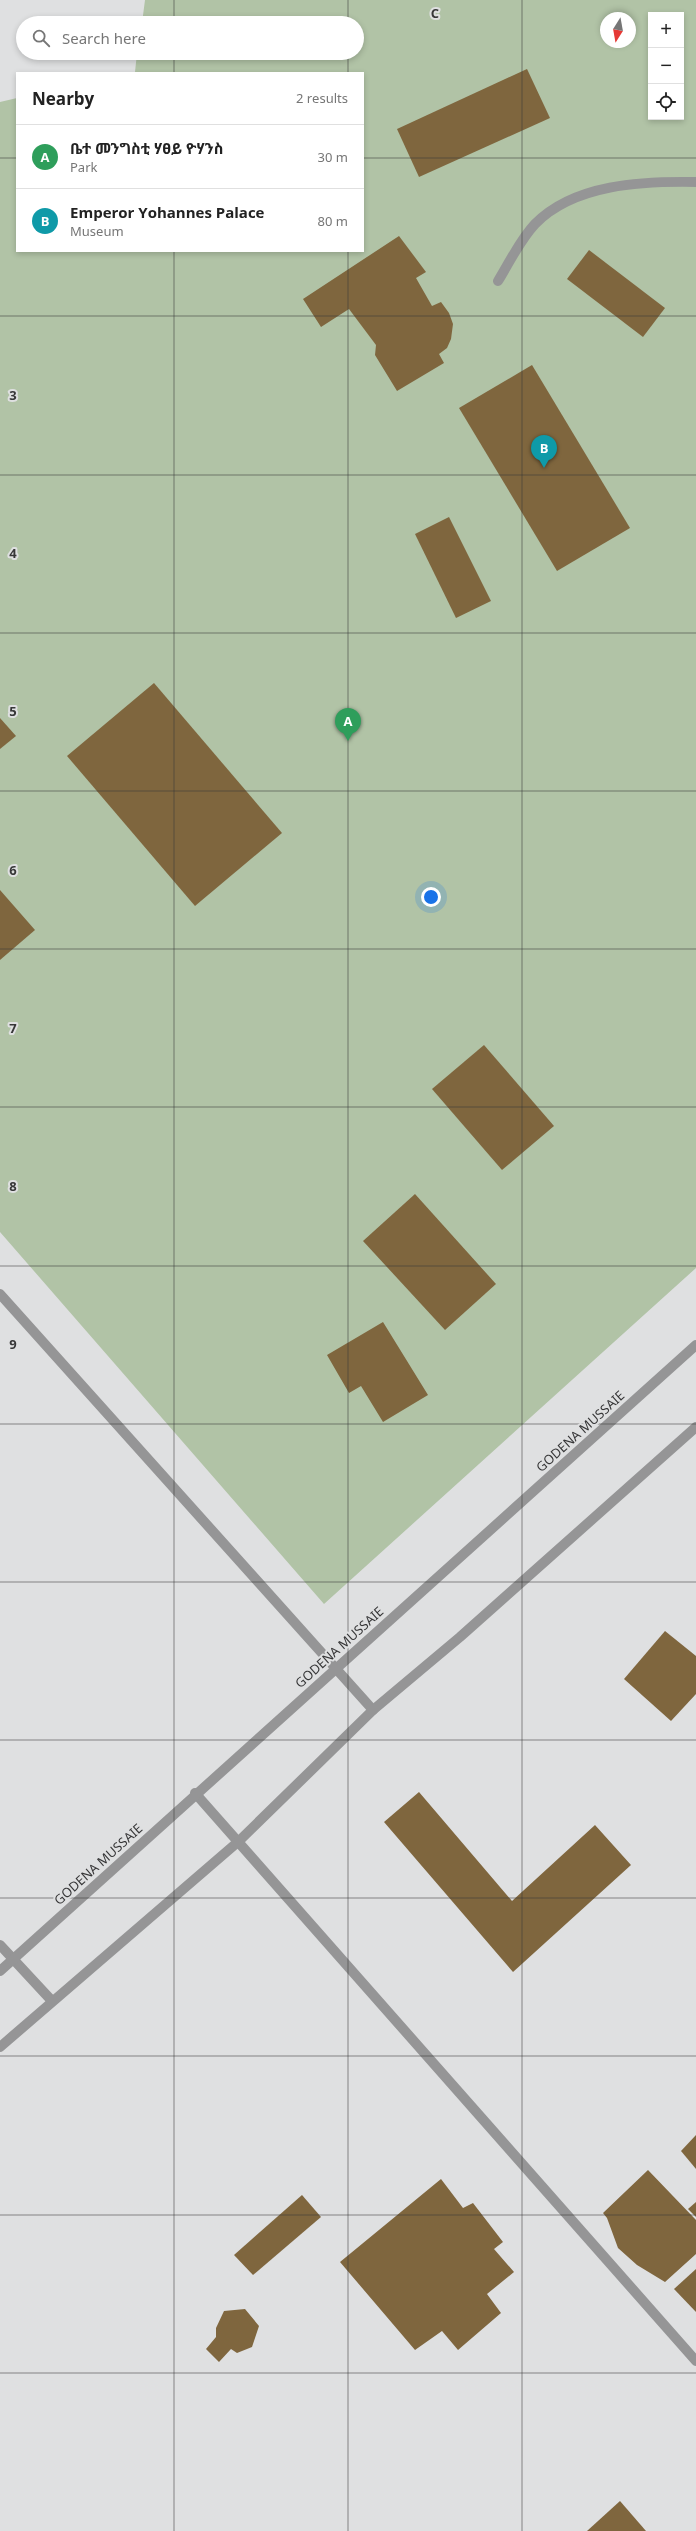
<!DOCTYPE html>
<html lang="en">
<head>
<meta charset="utf-8">
<style>
	:root { --surface:#fff; --page:#f6f6f6; --text:#222; --muted:#767676; --line:#e0e0e0; --accent:#111827 }
	body { margin:0; font-family:Georgia,"Noto Sans Ethiopic",serif; background:var(--page); color:var(--text) }
	.controls { position:absolute; right:12px; top:12px; display:grid; overflow:hidden; border-radius:0px; box-shadow:0 2px 6px #0003 }
	.controls button { width:36px; height:36px; display:grid; place-items:center; padding:0; border:0; border-bottom:1px solid var(--line); background:var(--surface); color:var(--text); font:20px sans-serif }
	.compass { position:absolute; left:600px; top:12px; width:36px; height:36px; border-radius:50%; background:var(--surface); box-shadow:0 2px 6px #0003; rotate:191deg }
	.you { position:absolute; left:431px; top:897px; width:14px; height:14px; margin:-10px; border:3px solid #fff; border-radius:50%; background:#1a73e8; box-shadow:0 0 0 6px #1a73e833 }
	.badge { display:grid; place-items:center; width:26px; height:26px; border-radius:50%; background:var(--accent); color:#fff; font-size:13px; font-weight:700 }
	.pin { position:absolute; translate:-50% -33px; filter:drop-shadow(0 1px 2px #0008) }
	.pin::after { content:''; position:absolute; top:21px; width:14px; height:12px; background:inherit; clip-path:polygon(0 0,100% 0,50% 100%) }
	.list { margin:0; padding:0; list-style:none }
	h2 { display:flex; justify-content:space-between; align-items:center; height:52px; margin:0; padding:0 16px; font-size:17px }
	h2 small { font-size:13px; font-weight:400; color:var(--muted) }
	.list li { display:grid; grid-template-columns:26px 1fr auto; gap:12px; align-items:center; box-sizing:border-box; height:64px; padding:0 16px; border-top:1px solid var(--line) }
	.list b { display:block; font-size:15px; white-space:nowrap }
	.list p { margin:0; font-size:13px; white-space:nowrap; color:var(--muted) }
	.list em { font-size:13px; font-style:normal; color:var(--muted) }
	.icon { flex:none; width:22px; height:22px; fill:none; stroke:currentColor; stroke-width:2; stroke-linecap:round; stroke-linejoin:round }
	.map { position:relative; flex:none; width:696px; height:2531px; overflow:hidden }
	.search { position:absolute; background:var(--surface); box-shadow:0 2px 6px #0003; left:16px; top:16px; width:348px; height:44px; display:flex; align-items:center; gap:10px; box-sizing:border-box; padding:0 14px; border-radius:22px; color:var(--muted); font-size:15px }
	.panel { position:absolute; background:var(--surface); box-shadow:0 2px 6px #0003; left:16px; top:72px; width:348px; height:180px; border-radius:0px }
	.map>svg:first-child { display:block }
	.green { fill:#b1c3a6; fill-rule:evenodd }
	.building { fill:#7f663e }
	.lines { fill:none; stroke-linecap:round; stroke-linejoin:round }
	.minor { stroke:#959596; stroke-width:10 }
	.grid { fill:none; stroke:#373738; stroke-width:1; stroke-opacity:0.55 }
	.labels { text-anchor:middle; dominant-baseline:central; stroke-width:4; stroke-linejoin:round; paint-order:stroke }
	.street-label { font-size:13px; fill:#373738; stroke:#dfe0e1 }
	.grid-label { font-size:13px; text-anchor:middle; font-weight:bold; fill:#373738; stroke:#dfe0e1; stroke-width:4; stroke-linejoin:round; paint-order:stroke }
</style>
</head>
<body>
<div class="map">
<svg width="696" height="2531" viewBox="0 0 696 2531">
	<rect width="100%" height="100%" fill="#dfe0e1"/>
	<path class="green" d="M 145,0 L 696,0 L 696,1268 L 324,1604 L 0,1232 L 0,102 L 17,98 L 17,251 L 363,251 L 363,73 L 130,73 L 135,72 L 137,53 L 357,53 L 357,23 L 142,23 ZM 651,15 L 681,15 L 681,117 L 651,117 ZM 606,18 L 630,18 L 630,42 L 606,42 Z"/>
	<g class="building">
		<path d="M 527,69 L 550,118 L 419,177 L 397,129 Z"/>
		<path d="M 399,236 L 426,272 L 416,278 L 432,306 L 441,302 L 449,313 L 453,324 L 451,339 L 447,348 L 439,354 L 444,363 L 397,391 L 375,355 L 376,345 L 349,309 L 321,327 L 303,299 Z"/>
		<path d="M 589,250 L 665,308 L 643,337 L 567,279 Z"/>
		<path d="M 532,365 L 630,528 L 557,571 L 459,408 Z"/>
		<path d="M 449,517 L 491,601 L 456,618 L 415,534 Z"/>
		<path d="M 154,683 L 282,833 L 195,906 L 67,756 Z"/>
		<path d="M 0,718 L 16,736 L 0,749 Z"/>
		<path d="M 0,890 L 35,930 L 0,960 Z"/>
		<path d="M 484,1045 L 554,1126 L 502,1170 L 432,1089 Z"/>
		<path d="M 415,1194 L 496,1284 L 445,1330 L 363,1241 Z"/>
		<path d="M 383,1322 L 428,1395 L 383,1422 L 361,1386 L 349,1393 L 327,1355 Z"/>
		<path d="M 665,1631 L 696,1656 L 696,1694 L 671,1721 L 624,1679 Z"/>
		<path d="M 419,1792 L 512,1901 L 595,1825 L 631,1865 L 513,1972 L 384,1822 Z"/>
		<path d="M 696,2135 L 696,2169 L 681,2151 Z"/>
		<path d="M 648,2170 L 696,2220 L 696,2254 L 665,2282 L 637,2265 L 618,2248 L 607,2218 L 603,2213 Z"/>
		<path d="M 441,2179 L 463,2208 L 473,2203 L 503,2242 L 494,2249 L 514,2272 L 487,2294 L 501,2313 L 458,2350 L 442,2331 L 415,2350 L 340,2262 Z"/>
		<path d="M 302,2195 L 321,2217 L 253,2275 L 234,2255 Z"/>
		<path d="M 696,2202 L 696,2217 L 688,2209 Z"/>
		<path d="M 696,2269 L 696,2312 L 674,2289 Z"/>
		<path d="M 245,2309 L 259,2326 L 252,2347 L 237,2353 L 231,2349 L 219,2362 L 206,2349 L 216,2337 L 216,2328 L 224,2311 Z"/>
		<path d="M 620,2501 L 646,2531 L 587,2531 Z"/>
	</g>
	<g class="lines">
		<g class="minor">
			<path d="M 498,281 C 509,263 520,240 535,224 C 574,184 642,181 696,182"/>
			<path d="M 0,1294 L 373,1710"/>
			<path d="M 195,1793 L 696,2361"/>
			<path d="M 0,1945 L 52,2001"/>
			<path d="M 0,1971 L 696,1345"/>
			<path d="M 0,2047 L 239,1841 L 373,1710 L 460,1637 L 696,1427"/>
		</g>
	</g>
	<path class="grid" d="M 174,0 L 174,23M 348,0 L 348,23M 522,0 L 522,2531M 174,53 L 174,73M 348,53 L 348,73M 0,158 L 17,158M 363,158 L 696,158M 174,251 L 174,2531M 348,251 L 348,2531M 0,316 L 696,316M 0,475 L 696,475M 0,633 L 696,633M 0,791 L 696,791M 0,949 L 696,949M 0,1107 L 696,1107M 0,1266 L 696,1266M 0,1424 L 696,1424M 0,1582 L 696,1582M 0,1740 L 696,1740M 0,1898 L 696,1898M 0,2056 L 696,2056M 0,2215 L 696,2215M 0,2373 L 696,2373"/>
	<g class="labels">
		<g class="street-label">
			<text transform="translate(580 1431) rotate(-42)">GODENA MUSSAIE</text>
			<text transform="translate(339 1647) rotate(-42)">GODENA MUSSAIE</text>
			<text transform="translate(98 1864) rotate(-42)">GODENA MUSSAIE</text>
		</g>
	</g>
	<g class="grid-label">
		<text x="435" y="18">C</text>
		<text x="13" y="400">3</text>
		<text x="13" y="558">4</text>
		<text x="13" y="716">5</text>
		<text x="13" y="875">6</text>
		<text x="13" y="1033">7</text>
		<text x="13" y="1191">8</text>
		<text x="13" y="1349">9</text>
	</g>
</svg>
<div class="controls">
<button>+</button>
<button>−</button>
<button><svg class="icon" aria-label="locate" viewBox="0 0 24 24"><circle cx="12" cy="12" r="6"/><path d="M12 2v4M12 18v4M2 12h4M18 12h4"/></svg></button>
</div>
<svg class="compass" viewBox="-18 -18 36 36"><path d="M0-13l5 13h-10z" fill="#e53935"/><path d="M0 13l5-13h-10z" fill="#767676"/></svg>
<div class="you"></div>
<div class="pin badge" style="left:348px;top:741px;background:#2e9e5b">A</div>
<div class="pin badge" style="left:544px;top:468px;background:#0f9aa8">B</div>
<div class="search"><svg class="icon" aria-label="search" viewBox="0 0 24 24"><circle cx="10" cy="10" r="6"/><path d="M15 15l6 6"/></svg>Search here</div>
<section class="panel">
<h2>Nearby<small>2 results</small></h2>
<ul class="list">
<li><span class="badge" style="background:#2e9e5b">A</span><div><b>ቤተ መንግስቲ ሃፀይ ዮሃንስ</b><p>Park</p></div><em>30 m</em></li>
<li><span class="badge" style="background:#0f9aa8">B</span><div><b>Emperor Yohannes Palace</b><p>Museum</p></div><em>80 m</em></li>
</ul>
</section>
</div>
</body>
</html>
